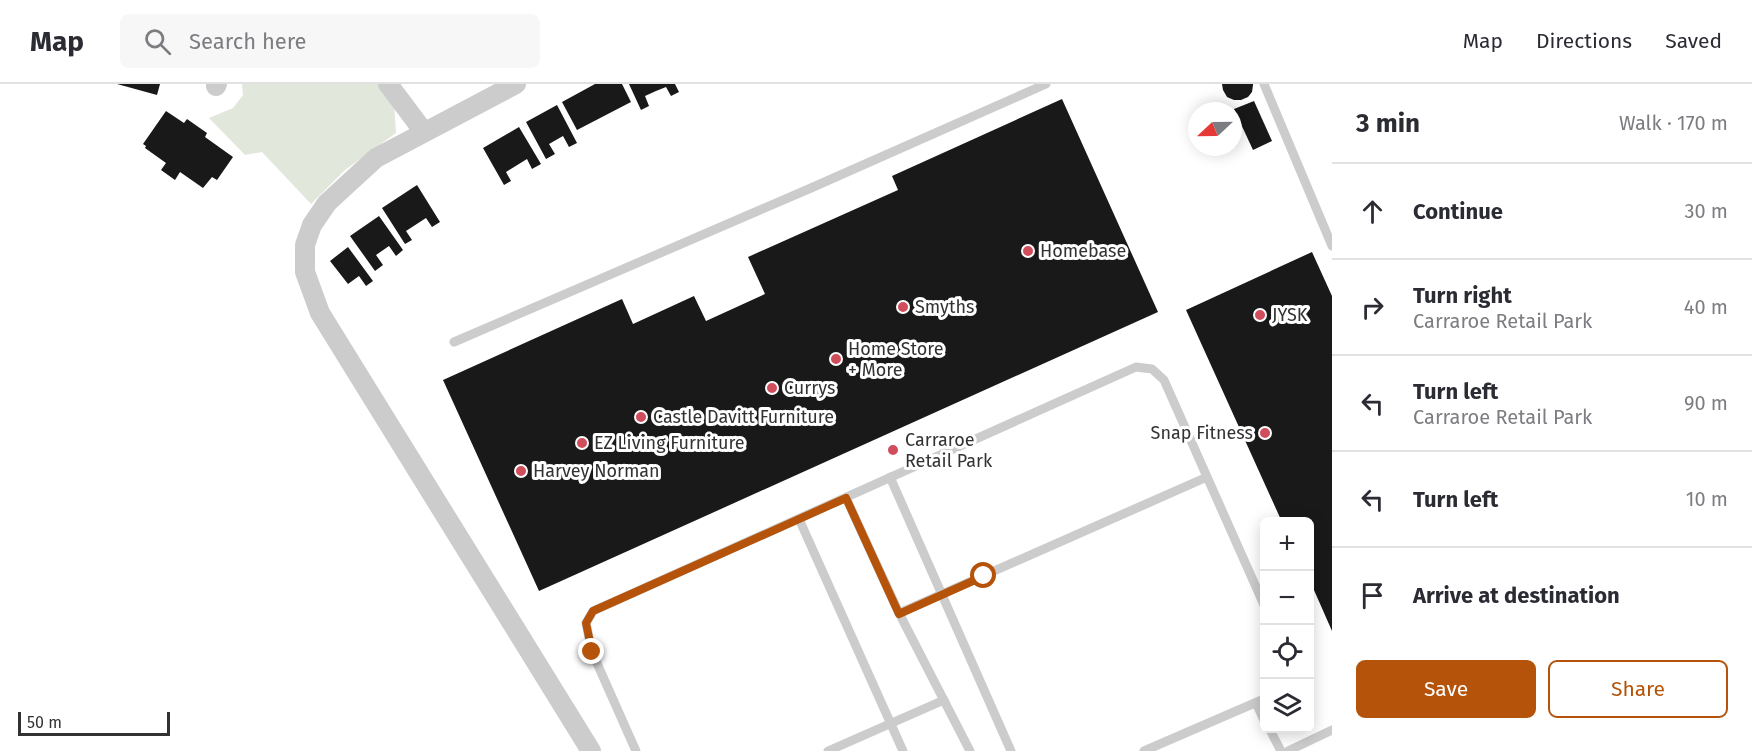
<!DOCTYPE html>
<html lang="en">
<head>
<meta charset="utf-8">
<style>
	:root { --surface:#fff; --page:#f7f7f7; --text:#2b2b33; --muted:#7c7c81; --line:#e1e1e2; --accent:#b45309 }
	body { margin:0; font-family:"Fira Sans",sans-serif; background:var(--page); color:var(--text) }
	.controls { position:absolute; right:18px; bottom:18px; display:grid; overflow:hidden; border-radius:9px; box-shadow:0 3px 15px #0003 }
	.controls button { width:54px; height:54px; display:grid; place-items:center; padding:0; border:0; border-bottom:2px solid var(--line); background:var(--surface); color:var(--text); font:30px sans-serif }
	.compass { position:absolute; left:1188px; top:18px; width:54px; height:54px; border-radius:50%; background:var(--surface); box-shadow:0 3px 15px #0003; rotate:248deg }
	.scale { position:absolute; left:18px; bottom:15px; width:152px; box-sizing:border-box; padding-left:6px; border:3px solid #323232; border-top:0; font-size:16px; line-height:21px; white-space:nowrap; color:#323232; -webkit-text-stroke:4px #fff; paint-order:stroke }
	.stop { position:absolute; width:18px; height:18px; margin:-14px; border:4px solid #b45309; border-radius:50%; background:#fff }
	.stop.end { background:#b45309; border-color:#fff; box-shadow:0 2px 6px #0008 }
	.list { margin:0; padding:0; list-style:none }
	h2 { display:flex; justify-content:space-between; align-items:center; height:78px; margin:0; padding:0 24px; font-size:26px }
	h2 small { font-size:20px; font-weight:400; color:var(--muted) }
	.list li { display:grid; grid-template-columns:39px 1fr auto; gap:18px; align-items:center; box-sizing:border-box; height:96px; padding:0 24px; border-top:2px solid var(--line) }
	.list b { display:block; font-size:22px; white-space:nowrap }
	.list p { margin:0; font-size:20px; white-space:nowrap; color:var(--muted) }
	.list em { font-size:20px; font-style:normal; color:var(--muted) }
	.actions { display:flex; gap:12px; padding:18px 24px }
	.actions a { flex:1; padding:14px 0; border:2px solid var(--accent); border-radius:9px; text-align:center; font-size:21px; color:var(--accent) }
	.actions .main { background:var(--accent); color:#fff }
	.icon { flex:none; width:33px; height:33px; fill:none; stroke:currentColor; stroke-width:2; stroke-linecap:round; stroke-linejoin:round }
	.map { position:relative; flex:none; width:1332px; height:667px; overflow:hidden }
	header { display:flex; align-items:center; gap:36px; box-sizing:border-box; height:84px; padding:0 30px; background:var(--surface); border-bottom:2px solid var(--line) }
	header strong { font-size:28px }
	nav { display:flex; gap:33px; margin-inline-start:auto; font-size:21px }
	.search { width:420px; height:54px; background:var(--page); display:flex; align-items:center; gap:15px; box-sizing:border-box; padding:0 21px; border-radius:9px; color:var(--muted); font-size:22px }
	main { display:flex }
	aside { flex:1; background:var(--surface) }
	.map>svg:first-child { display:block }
	.green { fill:#e2e7dc }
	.building { fill:#191919 }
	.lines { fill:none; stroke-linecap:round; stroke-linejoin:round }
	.service { stroke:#ccc; stroke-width:9 }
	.minor { stroke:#ccc; stroke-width:20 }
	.route { stroke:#b45309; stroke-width:8 }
	.poi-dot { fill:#d04d5b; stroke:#fff; stroke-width:2 }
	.labels { text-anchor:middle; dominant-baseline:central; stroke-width:6; stroke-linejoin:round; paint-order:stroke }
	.poi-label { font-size:18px; fill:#323232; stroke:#fff; text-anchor:start }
</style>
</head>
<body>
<header>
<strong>Map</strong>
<div class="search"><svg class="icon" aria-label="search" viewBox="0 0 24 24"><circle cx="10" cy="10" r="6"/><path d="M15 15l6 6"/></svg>Search here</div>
<nav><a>Map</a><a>Directions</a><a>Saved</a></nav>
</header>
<main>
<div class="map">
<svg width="1332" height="667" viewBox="0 0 1332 667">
	<rect width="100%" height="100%" fill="#fff"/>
	<path class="green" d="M 242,0 L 378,0 L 394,19 L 396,49 L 345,86 L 311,120 L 262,68 L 245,71 L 209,34 L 233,24 L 243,11 Z"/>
	<g class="building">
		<path d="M 117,0 L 160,0 L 157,11 Z"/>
		<path d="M 595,0 L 622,0 L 631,18 L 577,46 L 562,18 Z"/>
		<path d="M 629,0 L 675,0 L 679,8 L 671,12 L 666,3 L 656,7 L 645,12 L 649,22 L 641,26 Z"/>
		<path d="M 1222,0 L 1253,0 L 1253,1 L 1252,8 L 1248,13 L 1241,16 L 1234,16 L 1227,13 L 1223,6 Z"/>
		<path d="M 1062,15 L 1158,228 L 539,507 L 443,296 L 622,215 L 633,240 L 694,212 L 706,237 L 765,210 L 748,173 L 898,106 L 892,92 Z"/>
		<path d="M 1254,17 L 1272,57 L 1253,66 L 1234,25 Z"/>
		<path d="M 557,21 L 577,59 L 569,63 L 563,52 L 549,60 L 555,70 L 546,75 L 526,38 Z"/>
		<path d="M 166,27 L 184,39 L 187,35 L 207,49 L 205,53 L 233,73 L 217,96 L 212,93 L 203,104 L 180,88 L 175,96 L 161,86 L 166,79 L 145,64 L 146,62 L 143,60 Z"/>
		<path d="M 519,43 L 541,80 L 532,85 L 527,75 L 506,88 L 511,97 L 504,101 L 483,64 Z"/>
		<path d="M 417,101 L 440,138 L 432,143 L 426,134 L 406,147 L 412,156 L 405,160 L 382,124 Z"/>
		<path d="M 379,132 L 403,166 L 396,172 L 389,162 L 376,171 L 383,181 L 375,187 L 350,152 Z"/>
		<path d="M 348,163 L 373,197 L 366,202 L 359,192 L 348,200 L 330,177 Z"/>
		<path d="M 1312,168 L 1332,212 L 1332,547 L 1310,497 L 1310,438 L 1282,438 L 1186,226 Z"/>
	</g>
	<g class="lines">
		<g class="service">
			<path d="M 1264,0 L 1332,162"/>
			<path d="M 454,258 L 811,104 L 1046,0"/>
			<path d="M 890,393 L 1011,667"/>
			<path d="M 846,414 L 899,529 L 970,667"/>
			<path d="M 799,435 L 903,667"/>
			<path d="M 899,529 L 1207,393"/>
			<path d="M 1256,619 L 1264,636"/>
			<path d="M 1269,644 L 1281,667"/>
			<path d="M 636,667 L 592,568 L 586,539 L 593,527 L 1136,283 L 1152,285 L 1164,296 L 1264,521"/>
			<path d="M 828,667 L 944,616"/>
			<path d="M 1144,667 L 1264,615"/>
			<path d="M 1288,667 L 1332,646"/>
		</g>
		<g class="minor">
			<path d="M 388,0 L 424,48"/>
			<path d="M 516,0 L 376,74 L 327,119 L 312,141 L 305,161 L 305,188 L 320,229 L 591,667"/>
			<path d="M 216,2 L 217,0"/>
		</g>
	</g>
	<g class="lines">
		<path class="route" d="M 592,568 L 586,539 L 593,527 L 846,414 L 899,530 L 984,492"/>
	</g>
	<g class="poi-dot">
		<circle cx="1028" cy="167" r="6"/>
		<circle cx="903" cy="223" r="6"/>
		<circle cx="1260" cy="231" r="6"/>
		<circle cx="836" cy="275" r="6"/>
		<circle cx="772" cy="304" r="6"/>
		<circle cx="641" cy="333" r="6"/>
		<circle cx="1265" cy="349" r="6"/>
		<circle cx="582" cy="359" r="6"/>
		<circle cx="893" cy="366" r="6"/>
		<circle cx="521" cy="387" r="6"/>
	</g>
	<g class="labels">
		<g class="poi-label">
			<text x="1040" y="167">Homebase</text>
			<text x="915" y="223">Smyths</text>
			<text x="1272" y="231">JYSK</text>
			<text x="848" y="265">Home Store<tspan x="848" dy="21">+ More</tspan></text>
			<text x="784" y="304">Currys</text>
			<text x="653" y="333">Castle Davitt Furniture</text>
			<text x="1253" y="349" text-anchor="end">Snap Fitness</text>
			<text x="905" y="356">Carraroe<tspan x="905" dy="21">Retail Park</tspan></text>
			<text x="594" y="359">EZ Living Furniture</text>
			<text x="533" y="387">Harvey Norman</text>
		</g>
	</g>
</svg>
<div class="controls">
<button>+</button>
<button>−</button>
<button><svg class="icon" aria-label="locate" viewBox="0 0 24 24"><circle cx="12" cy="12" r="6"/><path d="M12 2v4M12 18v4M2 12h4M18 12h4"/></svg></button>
<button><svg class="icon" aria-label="layers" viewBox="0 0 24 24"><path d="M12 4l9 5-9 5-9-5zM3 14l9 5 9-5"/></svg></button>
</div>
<svg class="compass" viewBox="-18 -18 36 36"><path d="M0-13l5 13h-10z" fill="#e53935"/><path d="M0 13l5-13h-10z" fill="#7c7c81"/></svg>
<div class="scale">50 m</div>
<div class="stop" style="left:984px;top:492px"></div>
<div class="stop end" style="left:592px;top:568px"></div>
</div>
<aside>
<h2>3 min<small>Walk · 170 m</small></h2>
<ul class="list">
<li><svg class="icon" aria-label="ahead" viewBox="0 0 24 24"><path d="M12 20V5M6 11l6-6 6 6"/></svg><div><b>Continue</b></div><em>30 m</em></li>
<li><svg class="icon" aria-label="right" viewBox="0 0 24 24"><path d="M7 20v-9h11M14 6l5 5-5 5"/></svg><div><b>Turn right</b><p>Carraroe Retail Park</p></div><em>40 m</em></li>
<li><svg class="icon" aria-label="left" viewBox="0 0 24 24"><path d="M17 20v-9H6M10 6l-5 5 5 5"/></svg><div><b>Turn left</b><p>Carraroe Retail Park</p></div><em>90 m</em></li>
<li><svg class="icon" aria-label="left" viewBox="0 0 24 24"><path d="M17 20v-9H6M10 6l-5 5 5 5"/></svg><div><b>Turn left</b></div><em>10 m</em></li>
<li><svg class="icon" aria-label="arrive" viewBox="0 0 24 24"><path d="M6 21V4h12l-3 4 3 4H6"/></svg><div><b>Arrive at destination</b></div></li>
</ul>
<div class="actions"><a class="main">Save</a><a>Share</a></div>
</aside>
</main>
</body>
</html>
